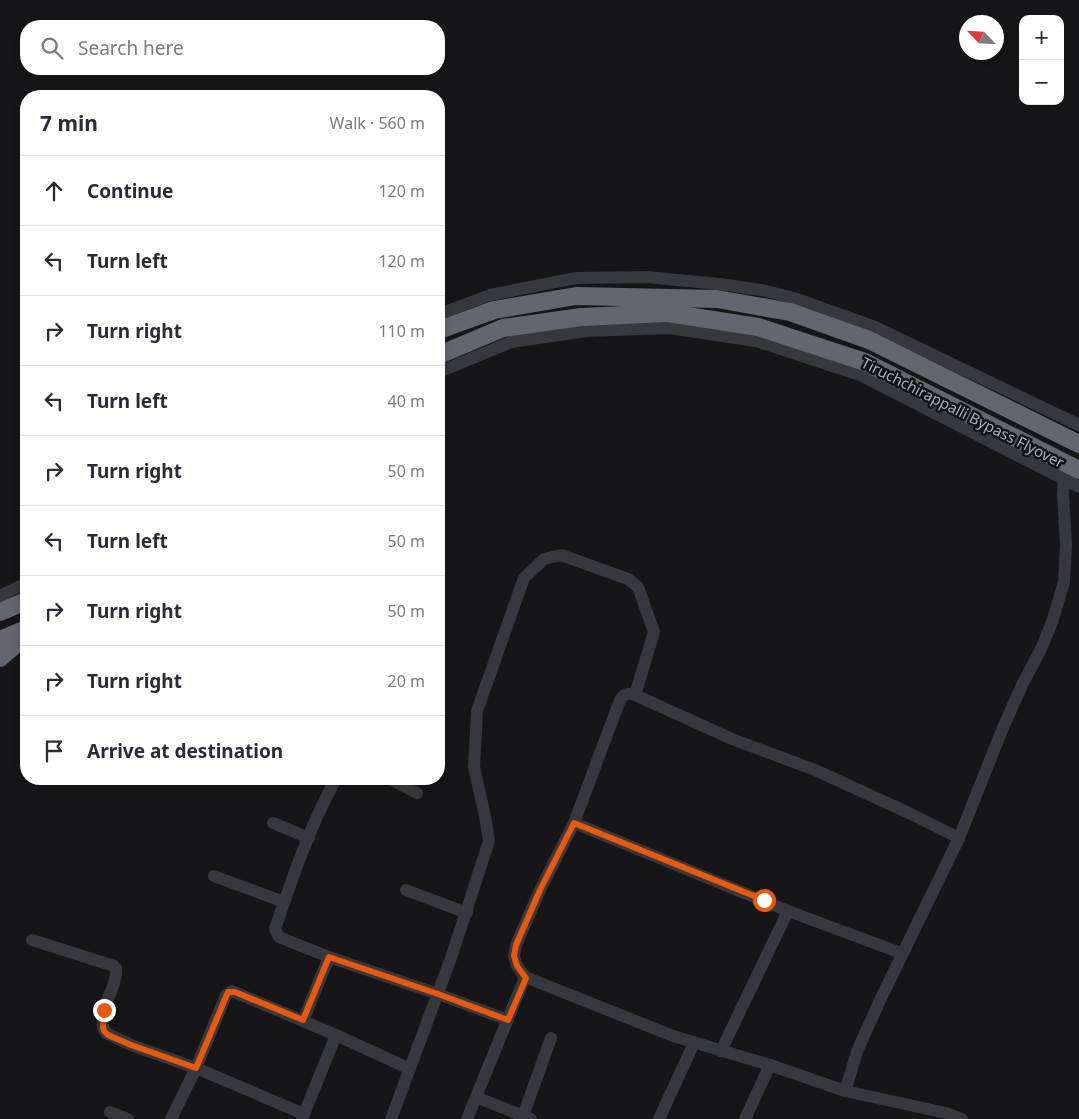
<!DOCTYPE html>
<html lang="en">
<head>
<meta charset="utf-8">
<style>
	:root { --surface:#fff; --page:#f7f7f7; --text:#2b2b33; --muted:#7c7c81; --line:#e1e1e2 }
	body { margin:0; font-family:"Noto Sans",sans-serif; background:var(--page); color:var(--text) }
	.controls { position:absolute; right:15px; top:15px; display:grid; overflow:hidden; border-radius:10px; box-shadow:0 2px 8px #0003 }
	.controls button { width:45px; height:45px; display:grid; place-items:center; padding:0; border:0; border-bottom:1px solid var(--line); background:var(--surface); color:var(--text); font:25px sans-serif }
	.compass { position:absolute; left:959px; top:15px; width:45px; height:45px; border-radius:50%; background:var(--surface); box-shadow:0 2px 8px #0003; rotate:295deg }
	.stop { position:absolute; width:15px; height:15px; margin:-11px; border:4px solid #ea580c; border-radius:50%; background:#fff }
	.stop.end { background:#ea580c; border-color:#fff; box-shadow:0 1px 5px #0008 }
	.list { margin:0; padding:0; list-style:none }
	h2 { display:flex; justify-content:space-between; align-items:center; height:65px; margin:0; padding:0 20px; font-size:21px }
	h2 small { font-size:16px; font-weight:400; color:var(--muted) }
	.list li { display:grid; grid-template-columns:32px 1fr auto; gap:15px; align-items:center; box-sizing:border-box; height:70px; padding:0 20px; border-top:1px solid var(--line) }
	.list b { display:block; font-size:19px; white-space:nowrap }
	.list em { font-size:16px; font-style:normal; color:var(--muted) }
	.icon { flex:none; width:28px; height:28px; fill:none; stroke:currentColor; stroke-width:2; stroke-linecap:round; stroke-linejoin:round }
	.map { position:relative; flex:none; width:1079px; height:1119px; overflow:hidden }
	.search { position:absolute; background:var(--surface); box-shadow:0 2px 8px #0003; left:20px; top:20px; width:425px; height:55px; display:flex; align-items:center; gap:12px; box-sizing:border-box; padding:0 18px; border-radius:20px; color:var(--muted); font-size:19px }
	.panel { position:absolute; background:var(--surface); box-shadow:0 2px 8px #0003; left:20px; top:90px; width:425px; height:695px; border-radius:20px }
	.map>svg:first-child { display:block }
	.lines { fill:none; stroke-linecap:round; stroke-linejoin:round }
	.minor { stroke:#37383d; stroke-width:12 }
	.highway { stroke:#63666e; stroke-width:18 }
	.route { stroke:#ea580c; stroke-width:6 }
	.labels { text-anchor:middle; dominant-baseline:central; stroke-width:5; stroke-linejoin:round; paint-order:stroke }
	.street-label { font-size:15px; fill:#a8adb8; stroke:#111113 }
</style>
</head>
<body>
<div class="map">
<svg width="1079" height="1119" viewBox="0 0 1079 1119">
	<rect width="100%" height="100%" fill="#161618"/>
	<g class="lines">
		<g class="minor">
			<path d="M 439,314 L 490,295 L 576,278 L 647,277 L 719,284 L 762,290 L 794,298 L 875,327 L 1079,425"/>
			<path d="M 439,372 L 511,342 L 586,331 L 669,328 L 756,341 L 860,375 L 1079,487"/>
			<path d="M 0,596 L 26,583"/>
			<path d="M 390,779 L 417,793"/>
			<path d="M 273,823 L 309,838"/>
			<path d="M 574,823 L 788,911 L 901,953"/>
			<path d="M 214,876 L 284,902"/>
			<path d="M 406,890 L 467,913"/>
			<path d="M 32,940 L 114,966 L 116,968 C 119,987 93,1014 106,1033 L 131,1045 L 196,1068 L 304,1114"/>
			<path d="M 329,957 L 279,937 L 275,929 C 292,879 310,825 336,779"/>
			<path d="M 525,977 L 517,966 L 514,956 L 516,945 L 540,890 L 574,823 L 620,700 C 624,694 628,692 635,695 L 732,739 L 815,770 L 909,813 L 959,838"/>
			<path d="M 303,1021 L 329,957 L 438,994 L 508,1020"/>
			<path d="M 336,1035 L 410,1069"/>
			<path d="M 721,1051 L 788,911"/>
			<path d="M 476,1097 L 531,1119"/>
			<path d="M 110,1112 L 128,1119"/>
			<path d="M 523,1116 L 551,1038"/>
			<path d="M 171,1119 L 196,1068 L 226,995 L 232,991 L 336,1035 L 302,1119"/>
			<path d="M 391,1119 L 451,958 L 489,841 L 485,816 L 474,767 L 477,711 L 524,578 L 544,559 L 561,555 L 628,579 L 638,587 L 654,632 L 635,695"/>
			<path d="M 467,1119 L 525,977 L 673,1036 L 770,1065 L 845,1091"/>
			<path d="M 659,1119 L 694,1043"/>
			<path d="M 745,1119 L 770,1065"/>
			<path d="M 962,1119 L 946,1113 L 845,1091 L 858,1049 L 882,996 L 959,838 L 1002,730 L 1023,683 L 1041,649 L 1052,622 L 1064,582 L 1066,545 L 1063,495 L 1064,480"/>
		</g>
		<g class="highway">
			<path d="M 439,330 L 494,310 L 576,296 L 717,299 L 790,312 L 869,340 L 1079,444"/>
			<path d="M 439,355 L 503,328 L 581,317 L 668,313 L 758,327 L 865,362 L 1079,470"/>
			<path d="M 0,612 L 26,601"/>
			<path d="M 0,640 L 26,629"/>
			<path d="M 0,658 L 22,639"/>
		</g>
	</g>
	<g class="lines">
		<path class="route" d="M 104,1010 L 103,1027 L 104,1031 L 108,1035 L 131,1045 L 196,1068 L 228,992 L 235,992 L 303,1020 L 329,957 L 438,994 L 508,1020 L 526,978 L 517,966 L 514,956 L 516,945 L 540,890 L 574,823 L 764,900"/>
	</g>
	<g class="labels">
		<g class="street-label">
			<text transform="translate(963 412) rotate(27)">Tiruchchirappalli Bypass Flyover</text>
		</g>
	</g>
</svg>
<div class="controls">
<button>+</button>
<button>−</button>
</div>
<svg class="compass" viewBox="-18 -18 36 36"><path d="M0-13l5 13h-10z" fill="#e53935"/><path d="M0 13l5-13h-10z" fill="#7c7c81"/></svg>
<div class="stop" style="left:764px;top:900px"></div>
<div class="stop end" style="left:104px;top:1010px"></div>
<div class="search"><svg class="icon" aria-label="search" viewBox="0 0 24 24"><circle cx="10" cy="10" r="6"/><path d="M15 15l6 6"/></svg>Search here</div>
<section class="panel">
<h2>7 min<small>Walk · 560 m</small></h2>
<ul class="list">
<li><svg class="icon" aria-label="ahead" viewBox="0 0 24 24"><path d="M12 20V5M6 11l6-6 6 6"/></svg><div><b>Continue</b></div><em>120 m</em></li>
<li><svg class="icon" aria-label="left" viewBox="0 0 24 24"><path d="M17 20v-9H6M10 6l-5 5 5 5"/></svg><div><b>Turn left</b></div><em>120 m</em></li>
<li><svg class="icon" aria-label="right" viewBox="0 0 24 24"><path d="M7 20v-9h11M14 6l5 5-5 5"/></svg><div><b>Turn right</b></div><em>110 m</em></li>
<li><svg class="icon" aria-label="left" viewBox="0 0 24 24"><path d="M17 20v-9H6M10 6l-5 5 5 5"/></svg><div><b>Turn left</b></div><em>40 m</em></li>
<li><svg class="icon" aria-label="right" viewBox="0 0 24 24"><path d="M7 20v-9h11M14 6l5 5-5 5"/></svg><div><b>Turn right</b></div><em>50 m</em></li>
<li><svg class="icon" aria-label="left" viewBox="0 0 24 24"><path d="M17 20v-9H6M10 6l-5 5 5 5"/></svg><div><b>Turn left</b></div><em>50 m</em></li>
<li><svg class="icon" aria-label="right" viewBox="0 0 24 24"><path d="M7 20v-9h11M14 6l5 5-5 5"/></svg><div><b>Turn right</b></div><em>50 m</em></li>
<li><svg class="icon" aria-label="right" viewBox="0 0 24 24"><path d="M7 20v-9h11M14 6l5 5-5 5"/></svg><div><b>Turn right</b></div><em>20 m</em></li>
<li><svg class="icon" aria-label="arrive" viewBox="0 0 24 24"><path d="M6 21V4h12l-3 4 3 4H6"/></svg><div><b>Arrive at destination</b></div></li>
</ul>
</section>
</div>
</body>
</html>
